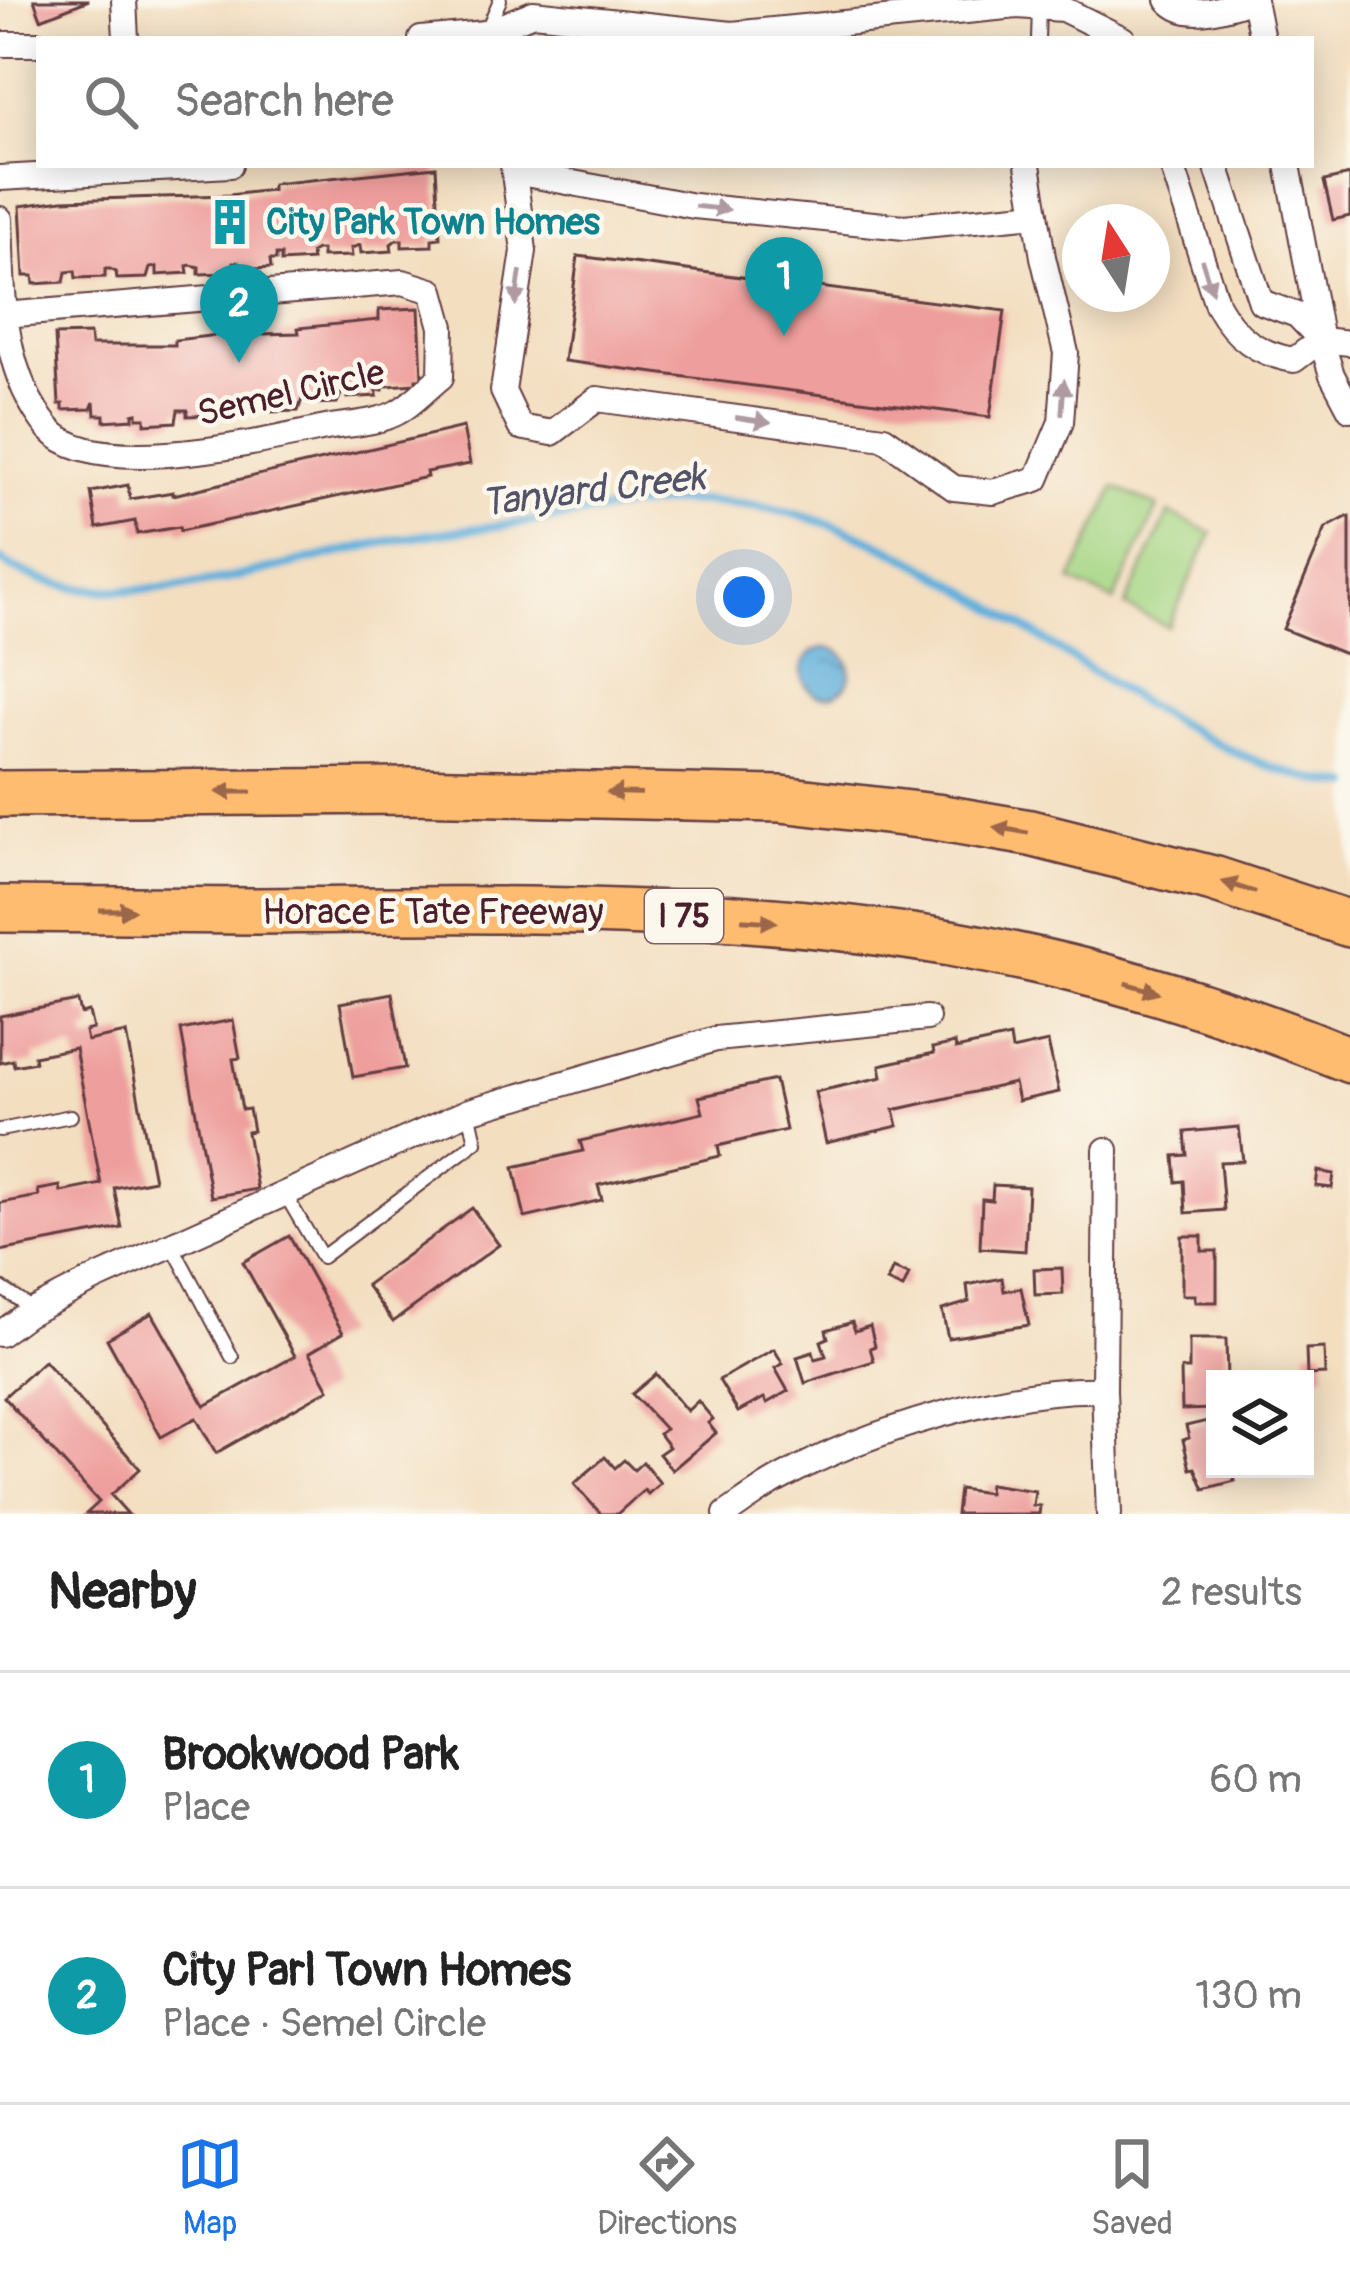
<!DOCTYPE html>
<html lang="en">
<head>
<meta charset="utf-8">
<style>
	:root { --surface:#fff; --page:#f6f6f6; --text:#222; --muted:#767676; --line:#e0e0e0; --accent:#1a73e8 }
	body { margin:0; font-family:Pangolin,sans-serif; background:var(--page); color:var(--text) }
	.controls { position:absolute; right:36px; bottom:36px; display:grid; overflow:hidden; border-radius:0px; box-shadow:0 6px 30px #0003 }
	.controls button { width:108px; height:108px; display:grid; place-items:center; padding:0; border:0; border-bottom:3px solid var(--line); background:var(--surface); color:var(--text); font:60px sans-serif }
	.compass { position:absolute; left:1062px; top:204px; width:108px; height:108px; border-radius:50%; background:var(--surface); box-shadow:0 6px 30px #0003; rotate:348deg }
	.you { position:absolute; left:744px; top:597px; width:42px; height:42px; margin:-30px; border:9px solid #fff; border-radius:50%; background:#1a73e8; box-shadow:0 0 0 18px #1a73e833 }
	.badge { display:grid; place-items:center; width:78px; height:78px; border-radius:50%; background:var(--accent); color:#fff; font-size:39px; font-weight:700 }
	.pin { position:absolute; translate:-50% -99px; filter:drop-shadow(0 3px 6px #0008) }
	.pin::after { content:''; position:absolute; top:63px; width:42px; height:36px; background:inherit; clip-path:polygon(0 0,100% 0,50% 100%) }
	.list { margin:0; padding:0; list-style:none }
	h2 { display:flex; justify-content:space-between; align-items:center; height:156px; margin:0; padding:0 48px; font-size:51px }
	h2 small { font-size:39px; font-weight:400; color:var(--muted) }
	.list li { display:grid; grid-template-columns:78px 1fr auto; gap:36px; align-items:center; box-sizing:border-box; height:216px; padding:0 48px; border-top:3px solid var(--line) }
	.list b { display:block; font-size:45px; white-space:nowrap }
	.list p { margin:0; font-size:39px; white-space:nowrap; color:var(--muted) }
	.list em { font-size:39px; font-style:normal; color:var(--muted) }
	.icon { flex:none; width:66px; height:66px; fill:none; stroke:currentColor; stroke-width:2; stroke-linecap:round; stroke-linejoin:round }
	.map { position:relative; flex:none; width:1350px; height:1514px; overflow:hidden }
	.search { position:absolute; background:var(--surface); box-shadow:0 6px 30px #0003; left:36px; right:36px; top:36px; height:132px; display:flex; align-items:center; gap:30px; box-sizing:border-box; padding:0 42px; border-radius:0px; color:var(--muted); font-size:45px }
	.sheet { height:588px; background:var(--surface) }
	nav { display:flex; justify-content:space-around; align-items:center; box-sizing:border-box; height:168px; border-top:3px solid var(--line); background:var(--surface); font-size:33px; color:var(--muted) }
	nav a { display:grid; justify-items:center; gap:6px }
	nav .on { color:var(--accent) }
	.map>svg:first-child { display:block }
	.pitch { fill:#a6d684; stroke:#787a58; stroke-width:3 }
	.water { fill:url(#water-ripples); stroke:#566884; stroke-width:3 }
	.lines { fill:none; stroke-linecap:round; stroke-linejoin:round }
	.stream { stroke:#62b0dc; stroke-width:9 }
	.building { fill:#ee9e9c }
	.service-casing { stroke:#633c41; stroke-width:16 }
	.minor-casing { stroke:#633c41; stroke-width:28 }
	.motorway-casing { stroke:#633c41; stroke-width:50 }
	.service { stroke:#fff; stroke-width:12 }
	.minor { stroke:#fff; stroke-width:24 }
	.motorway { stroke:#fdbc6f; stroke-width:45 }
	.oneway { fill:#ae9aa0 }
	.oneway2 { fill:#9b664a }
	.labels { text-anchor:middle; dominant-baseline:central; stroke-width:9; stroke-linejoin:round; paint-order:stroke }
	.shield { fill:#fbf7ec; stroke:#7f6065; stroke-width:3 }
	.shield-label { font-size:33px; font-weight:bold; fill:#4a1f2b }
	.culture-label { font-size:36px; font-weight:bold; fill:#0d838f; stroke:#fbf7ec; text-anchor:start }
	.street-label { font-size:36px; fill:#4a1f2b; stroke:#fbf7ec }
	.water-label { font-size:39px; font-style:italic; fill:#525269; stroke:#fbf7ec }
</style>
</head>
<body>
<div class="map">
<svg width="1350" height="1514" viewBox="0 0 1350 1514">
	<defs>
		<pattern id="water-ripples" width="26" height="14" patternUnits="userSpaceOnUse" patternTransform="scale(3)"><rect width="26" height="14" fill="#62b0dc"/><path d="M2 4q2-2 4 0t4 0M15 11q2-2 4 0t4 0" fill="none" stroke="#538fb3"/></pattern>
	</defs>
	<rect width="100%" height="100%" fill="#fbf7ec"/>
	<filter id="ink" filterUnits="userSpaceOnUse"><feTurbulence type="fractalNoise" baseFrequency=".00833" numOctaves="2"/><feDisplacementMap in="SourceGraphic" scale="24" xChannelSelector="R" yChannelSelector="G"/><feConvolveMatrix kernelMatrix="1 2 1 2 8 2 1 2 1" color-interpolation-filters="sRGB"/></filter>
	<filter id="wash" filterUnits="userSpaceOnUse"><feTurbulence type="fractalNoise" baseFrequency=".004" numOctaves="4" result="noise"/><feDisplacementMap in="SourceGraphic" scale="48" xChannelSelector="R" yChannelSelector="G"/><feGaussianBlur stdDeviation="2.7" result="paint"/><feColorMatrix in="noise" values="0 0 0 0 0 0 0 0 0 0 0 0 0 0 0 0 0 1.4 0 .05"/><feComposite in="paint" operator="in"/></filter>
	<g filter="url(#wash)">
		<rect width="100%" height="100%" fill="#f3dec0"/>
		<g class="pitch">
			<path d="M 1115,487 L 1158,507 L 1114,601 L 1071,581 Z"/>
			<path d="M 1169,513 L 1212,533 L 1168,627 L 1125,606 Z"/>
		</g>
		<circle class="water" cx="826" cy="672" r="24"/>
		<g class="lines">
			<path class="stream" d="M 0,560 C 102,627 272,566 380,543 C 432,532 488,528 541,520 C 601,512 661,498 721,502 C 902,513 1042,654 1196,733 C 1244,758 1296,781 1350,785"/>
		</g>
		<g id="blocks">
			<g class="building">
				<path d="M 34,0 L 89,0 L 41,19 Z"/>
				<path d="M 436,167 L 440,238 L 432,239 L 432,246 L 402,247 L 402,240 L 396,240 L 391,244 L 392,251 L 361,253 L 360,245 L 351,248 L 352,256 L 322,257 L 322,250 L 316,250 L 311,253 L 312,260 L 281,262 L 281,255 L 276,255 L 276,260 L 270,260 L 271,268 L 238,270 L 238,262 L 233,262 L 230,273 L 199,274 L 199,267 L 191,265 L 187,266 L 188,273 L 157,275 L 157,267 L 150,268 L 147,278 L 117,279 L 116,272 L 110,269 L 105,269 L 105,277 L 76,278 L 75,271 L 66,272 L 64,282 L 34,284 L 33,276 L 24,276 L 20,206 L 62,200 L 229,195 L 272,190 L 272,184 Z"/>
				<path d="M 1350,175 L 1350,216 L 1333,220 L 1324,181 Z"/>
				<path d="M 578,256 L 1005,311 L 990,417 L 564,361 Z"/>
				<path d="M 419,308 L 422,379 L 416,379 L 416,384 L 387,386 L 387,380 L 382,381 L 383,390 L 377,390 L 377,396 L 347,398 L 347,392 L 342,392 L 337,403 L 308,404 L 308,399 L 302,399 L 298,411 L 267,412 L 267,406 L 261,403 L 257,404 L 258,409 L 227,411 L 227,405 L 221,405 L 216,408 L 216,415 L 187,416 L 187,410 L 178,410 L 176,422 L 145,424 L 145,418 L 137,418 L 137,413 L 133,414 L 133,419 L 104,421 L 104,415 L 95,415 L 94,402 L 91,409 L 63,410 L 63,404 L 59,404 L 55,335 L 90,334 L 91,345 L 175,345 L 175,340 L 218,335 L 299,333 L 298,328 L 379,320 L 379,310 Z"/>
				<path d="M 463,427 L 470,464 L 426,472 L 427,477 L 180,531 L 179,527 L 137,534 L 135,521 L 97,528 L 91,492 L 128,485 L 130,499 L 173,492 L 173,495 Z"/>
				<path d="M 1347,517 L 1350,517 L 1350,656 L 1283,629 L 1326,528 Z"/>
				<path d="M 392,993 L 405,1068 L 353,1077 L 340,1003 Z"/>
				<path d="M 78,1001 L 81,1014 L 89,1012 L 93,1029 L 85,1031 L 87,1041 L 126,1033 L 154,1180 L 114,1188 L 122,1228 L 0,1251 L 0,1203 L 39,1196 L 38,1190 L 60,1186 L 61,1192 L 101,1184 L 75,1048 L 34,1056 L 35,1062 L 14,1066 L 13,1060 L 0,1063 L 0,1016 Z"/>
				<path d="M 233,1020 L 240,1058 L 233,1059 L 242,1110 L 249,1109 L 253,1131 L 247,1132 L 257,1189 L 211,1197 L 181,1030 Z"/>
				<path d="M 1010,1037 L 1012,1050 L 1048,1042 L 1059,1092 L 1018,1101 L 1014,1083 L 894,1110 L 898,1126 L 826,1143 L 815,1092 L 882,1077 L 880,1065 L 934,1053 L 933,1048 L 955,1043 L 956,1049 Z"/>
				<path d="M 775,1080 L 786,1130 L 718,1146 L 720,1156 L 598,1185 L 602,1200 L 525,1218 L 514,1167 L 583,1151 L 580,1141 L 703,1113 L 699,1097 Z"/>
				<path d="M 1239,1127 L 1243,1161 L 1220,1162 L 1224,1210 L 1186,1213 L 1184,1181 L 1176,1182 L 1174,1156 L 1187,1155 L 1185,1132 Z"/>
				<path d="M 1318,1171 L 1334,1174 L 1332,1188 L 1316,1186 Z"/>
				<path d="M 993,1185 L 1028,1187 L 1025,1251 L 980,1248 L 982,1199 L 992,1200 Z"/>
				<path d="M 472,1208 L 499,1245 L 393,1322 L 366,1285 Z"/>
				<path d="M 289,1236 L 343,1333 L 309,1353 L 329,1389 L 216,1453 L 196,1418 L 161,1437 L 107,1339 L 152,1313 L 205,1406 L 295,1356 L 243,1262 Z"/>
				<path d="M 1182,1236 L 1202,1236 L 1202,1251 L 1217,1251 L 1217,1302 L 1195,1302 L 1195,1295 L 1182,1295 Z"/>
				<path d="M 893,1268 L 909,1274 L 903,1288 L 887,1281 Z"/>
				<path d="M 1062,1268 L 1063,1294 L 1035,1295 L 1034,1269 Z"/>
				<path d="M 1002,1278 L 1004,1291 L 1021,1288 L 1029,1325 L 948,1338 L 942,1310 L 969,1302 L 967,1285 Z"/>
				<path d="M 852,1322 L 855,1331 L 870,1326 L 875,1346 L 870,1348 L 874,1361 L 805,1383 L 797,1357 L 813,1352 L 815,1359 L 826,1356 L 821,1341 L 828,1338 L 826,1330 Z"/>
				<path d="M 1189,1339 L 1226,1339 L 1227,1379 L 1215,1379 L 1215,1409 L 1182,1410 L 1181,1369 L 1189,1369 Z"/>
				<path d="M 1324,1348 L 1325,1374 L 1307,1375 L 1306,1349 Z"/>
				<path d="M 774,1349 L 783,1364 L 775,1368 L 788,1391 L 767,1403 L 764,1398 L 738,1412 L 719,1380 Z"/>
				<path d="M 44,1361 L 140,1469 L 111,1495 L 128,1514 L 86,1514 L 99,1502 L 4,1397 Z"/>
				<path d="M 656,1374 L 687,1411 L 698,1401 L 713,1419 L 708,1423 L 716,1433 L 672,1470 L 659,1454 L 669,1447 L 659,1434 L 665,1429 L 632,1394 Z"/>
				<path d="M 1207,1421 L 1210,1434 L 1215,1432 L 1215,1469 L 1232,1469 L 1235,1481 L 1204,1489 L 1195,1468 L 1190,1469 L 1183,1440 L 1189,1438 L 1186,1426 Z"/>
				<path d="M 605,1457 L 615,1468 L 624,1460 L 634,1470 L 643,1462 L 660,1483 L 648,1494 L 644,1490 L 617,1514 L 601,1514 L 574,1484 Z"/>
				<path d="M 989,1484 L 1035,1491 L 1033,1505 L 1040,1506 L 1039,1514 L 956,1514 L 959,1489 L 988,1493 Z"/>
			</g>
		</g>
	</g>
	<g filter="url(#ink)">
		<use href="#blocks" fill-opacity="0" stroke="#633c41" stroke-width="3"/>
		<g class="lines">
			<defs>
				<g id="service">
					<path d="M 486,32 L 500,0"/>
					<path d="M 1038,39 L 1039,8"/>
					<path d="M 0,1130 L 71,1116"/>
					<path d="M 285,1194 L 322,1257 L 476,1142 L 469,1111"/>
					<path d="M 172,1245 L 232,1357"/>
					<path d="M 0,1287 L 34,1310"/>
				</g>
				<g id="minor">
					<path d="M 124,0 L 126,39"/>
					<path d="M 1168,0 C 1189,23 1225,7 1251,0"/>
					<path d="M 1254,0 L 1262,39"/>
					<path d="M 421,39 L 485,33 L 533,13 L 732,34 L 1017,6 L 1063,9 L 1123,39"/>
					<path d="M 0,44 L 39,44"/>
					<path d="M 513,165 L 524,251 L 503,391 L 520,427 L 552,433 L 597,399 L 884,438 L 954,488 L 993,492 L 1037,479 L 1061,422 L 1066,353 L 1043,257 L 1028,165"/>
					<path d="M 1172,165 L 1217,305 C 1235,337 1258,354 1294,360 L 1321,340"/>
					<path d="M 1216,165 L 1261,302 L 1297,315 L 1321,340 L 1350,343"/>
					<path d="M 1288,165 L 1321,340 L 1332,375 L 1350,409"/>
					<path d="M 515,172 L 694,206 L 904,227 L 1036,214"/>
					<path d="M 0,178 L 230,165"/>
					<path d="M 0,219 C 3,293 0,370 49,429 C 96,481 264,441 326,428 C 348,424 379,423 398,412 C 413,404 427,388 441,377 L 442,327 L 432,291 L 403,282 L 4,315"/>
					<path d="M 1106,1150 L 1104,1390 L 1109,1514"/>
					<path d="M 0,1334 L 27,1314 L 95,1279 L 469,1111 L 716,1039 L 927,1018"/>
					<path d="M 726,1514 C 744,1502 762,1488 781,1478 C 866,1431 1007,1387 1104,1390"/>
				</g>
				<g id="motorway">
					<path d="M 0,794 L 409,791 L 781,799 L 936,817 L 1030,833 L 1213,879 L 1350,924"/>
					<path d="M 0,909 C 85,909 169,911 254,911 C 486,909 721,904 950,943 C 1087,967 1221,1007 1350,1060"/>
				</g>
			</defs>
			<use href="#service" class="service-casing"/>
			<use href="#minor" class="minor-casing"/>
			<use href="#motorway" class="motorway-casing"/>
			<use href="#service" class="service"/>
			<use href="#minor" class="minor"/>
			<use href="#motorway" class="motorway"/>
		</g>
		<defs><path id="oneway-solid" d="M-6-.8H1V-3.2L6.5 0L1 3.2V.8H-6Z" transform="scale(3)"/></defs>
		<g class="oneway">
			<use href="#oneway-solid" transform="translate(712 208) rotate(6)"/>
			<use href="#oneway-solid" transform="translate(1207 276) rotate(72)"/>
			<use href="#oneway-solid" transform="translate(518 288) rotate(98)"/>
			<use href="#oneway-solid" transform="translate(1063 397) rotate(-86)"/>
			<use href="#oneway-solid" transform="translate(753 420) rotate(8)"/>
		</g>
		<g class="oneway2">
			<use href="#oneway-solid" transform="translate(234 792) rotate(180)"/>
			<use href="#oneway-solid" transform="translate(624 793) rotate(-179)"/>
			<use href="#oneway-solid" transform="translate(1011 830) rotate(-170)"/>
			<use href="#oneway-solid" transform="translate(1239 887) rotate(-162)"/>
			<use href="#oneway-solid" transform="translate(117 910)"/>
			<use href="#oneway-solid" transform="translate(759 921) rotate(4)"/>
			<use href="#oneway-solid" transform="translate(1142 988) rotate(16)"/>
		</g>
	</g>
	<defs>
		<symbol id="building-bare" viewBox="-9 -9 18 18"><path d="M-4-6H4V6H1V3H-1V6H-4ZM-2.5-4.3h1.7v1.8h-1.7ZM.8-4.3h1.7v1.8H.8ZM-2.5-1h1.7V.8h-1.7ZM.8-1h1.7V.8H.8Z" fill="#0f9aa8" stroke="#fbf7ec" stroke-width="2.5" paint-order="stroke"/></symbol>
	</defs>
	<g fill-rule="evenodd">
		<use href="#building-bare" x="197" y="189" width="66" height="66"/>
	</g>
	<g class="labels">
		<rect class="shield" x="645" y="889" width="78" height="54" rx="9"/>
		<g class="shield-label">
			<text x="684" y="916">I 75</text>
		</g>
		<g class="culture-label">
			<text x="266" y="222">City Park Town Homes</text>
		</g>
		<g class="street-label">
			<text transform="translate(291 393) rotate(-13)">Semel Circle</text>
			<text x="433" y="912">Horace E Tate Freeway</text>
		</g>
		<g class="water-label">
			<text transform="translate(593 490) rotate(-7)">Tanyard Creek</text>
		</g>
	</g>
</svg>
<div class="controls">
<button><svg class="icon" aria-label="layers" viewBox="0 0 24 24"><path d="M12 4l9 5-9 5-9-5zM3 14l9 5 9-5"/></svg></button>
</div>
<svg class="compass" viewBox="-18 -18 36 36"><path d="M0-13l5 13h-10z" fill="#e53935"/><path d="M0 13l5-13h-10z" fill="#767676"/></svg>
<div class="you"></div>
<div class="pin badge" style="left:784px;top:336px;background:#0f9aa8">1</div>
<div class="pin badge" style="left:239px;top:363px;background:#0f9aa8">2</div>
<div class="search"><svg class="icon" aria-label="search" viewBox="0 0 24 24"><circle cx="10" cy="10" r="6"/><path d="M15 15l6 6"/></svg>Search here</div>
</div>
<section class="sheet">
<h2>Nearby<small>2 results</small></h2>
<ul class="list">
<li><span class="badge" style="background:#0f9aa8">1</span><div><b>Brookwood Park</b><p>Place</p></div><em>60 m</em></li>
<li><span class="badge" style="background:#0f9aa8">2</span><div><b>City Parl Town Homes</b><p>Place · Semel Circle</p></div><em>130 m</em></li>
</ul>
</section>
<nav>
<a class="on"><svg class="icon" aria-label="map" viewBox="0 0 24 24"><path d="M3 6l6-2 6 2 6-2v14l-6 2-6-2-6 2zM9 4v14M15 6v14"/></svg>Map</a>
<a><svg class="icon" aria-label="directions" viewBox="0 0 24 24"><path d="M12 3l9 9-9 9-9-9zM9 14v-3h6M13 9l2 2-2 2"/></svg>Directions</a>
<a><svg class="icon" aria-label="saved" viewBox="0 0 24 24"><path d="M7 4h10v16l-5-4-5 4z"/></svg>Saved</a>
</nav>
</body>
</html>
